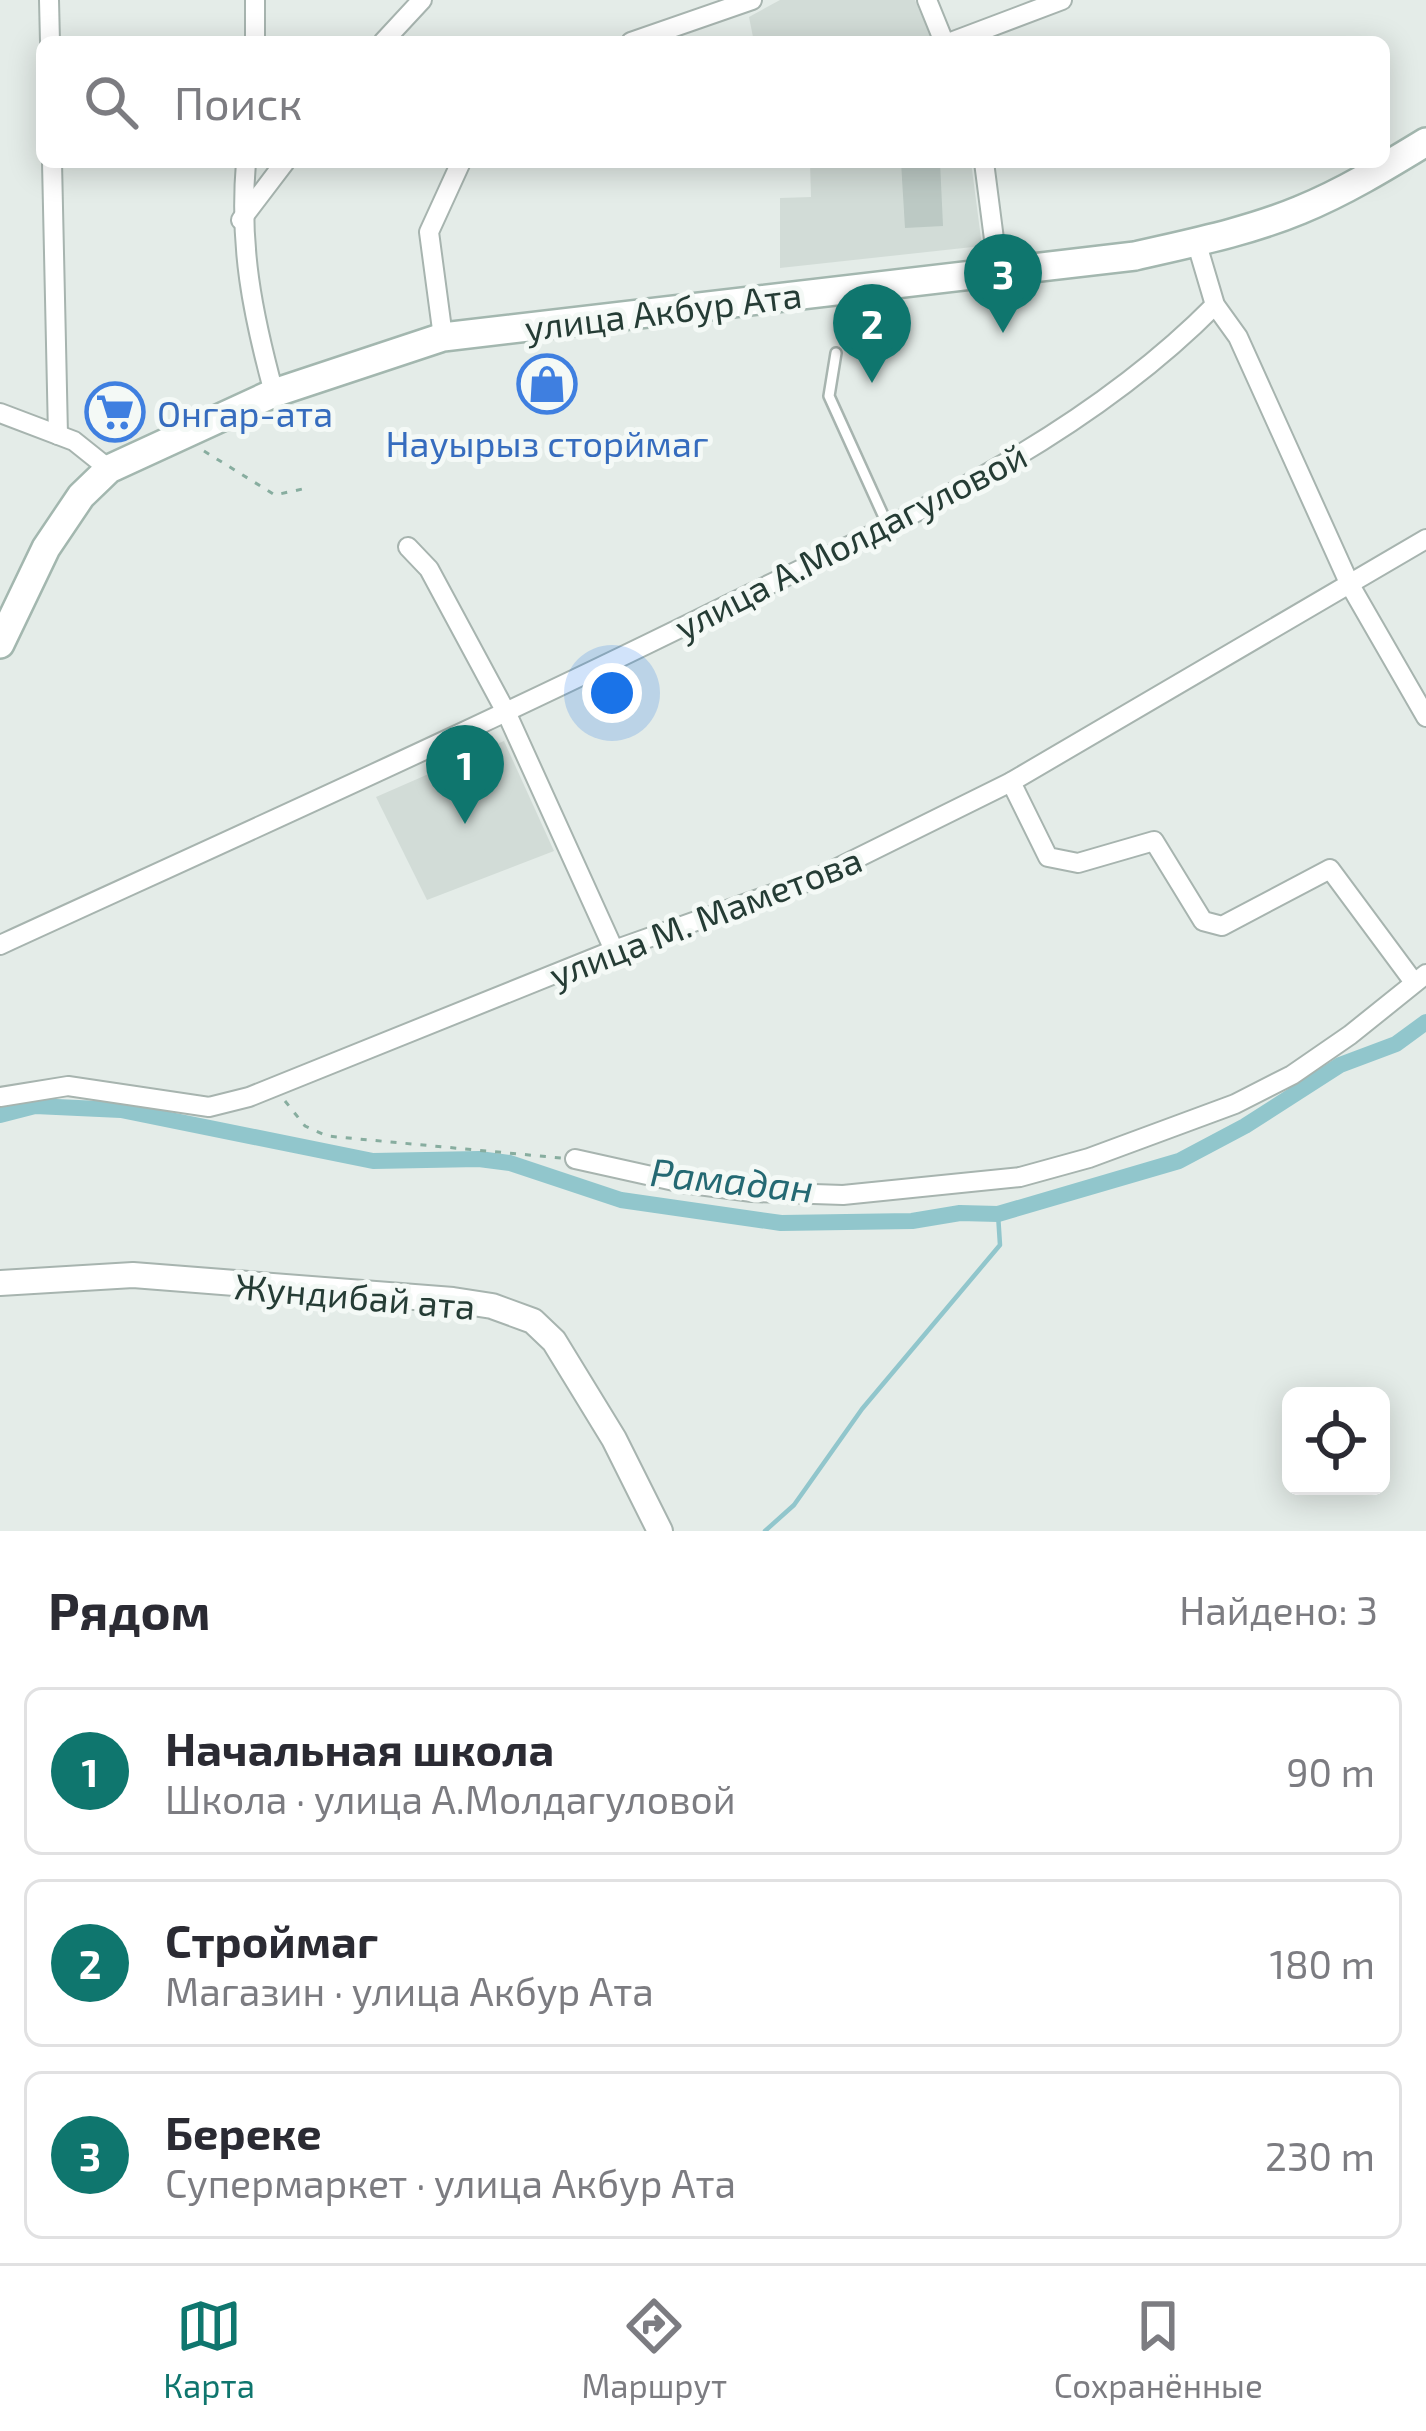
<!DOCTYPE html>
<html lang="ru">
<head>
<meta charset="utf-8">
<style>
	:root { --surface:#fff; --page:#f7f7f7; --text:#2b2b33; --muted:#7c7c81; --line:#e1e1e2; --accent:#0f766e }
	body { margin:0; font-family:"Exo 2",sans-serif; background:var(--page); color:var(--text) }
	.controls { position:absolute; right:36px; bottom:36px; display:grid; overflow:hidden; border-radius:18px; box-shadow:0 6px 30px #0003 }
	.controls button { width:108px; height:108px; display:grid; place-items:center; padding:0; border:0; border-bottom:3px solid var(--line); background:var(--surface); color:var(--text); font:60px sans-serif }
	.you { position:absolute; left:612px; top:693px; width:42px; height:42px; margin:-30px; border:9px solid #fff; border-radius:50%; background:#1a73e8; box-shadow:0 0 0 18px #1a73e833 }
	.badge { display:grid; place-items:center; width:78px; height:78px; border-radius:50%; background:var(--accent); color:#fff; font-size:39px; font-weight:700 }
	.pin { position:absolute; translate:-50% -99px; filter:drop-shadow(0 3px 6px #0008) }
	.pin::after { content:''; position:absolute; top:63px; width:42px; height:36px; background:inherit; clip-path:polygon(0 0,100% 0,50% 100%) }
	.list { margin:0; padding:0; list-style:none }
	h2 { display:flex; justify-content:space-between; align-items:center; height:156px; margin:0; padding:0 48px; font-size:51px }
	h2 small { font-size:39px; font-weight:400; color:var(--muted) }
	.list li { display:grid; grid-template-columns:78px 1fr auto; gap:36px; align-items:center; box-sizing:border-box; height:168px; margin:0 24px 24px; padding:0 24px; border:3px solid var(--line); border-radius:18px }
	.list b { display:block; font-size:45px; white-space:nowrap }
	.list p { margin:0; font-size:39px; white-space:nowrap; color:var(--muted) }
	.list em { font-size:39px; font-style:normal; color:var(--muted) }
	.icon { flex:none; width:66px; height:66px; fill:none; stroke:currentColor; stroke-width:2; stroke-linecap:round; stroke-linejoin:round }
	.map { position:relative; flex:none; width:1426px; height:1531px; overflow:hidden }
	.search { position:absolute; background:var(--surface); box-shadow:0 6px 30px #0003; left:36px; right:36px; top:36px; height:132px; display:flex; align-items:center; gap:30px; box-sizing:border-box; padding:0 42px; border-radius:18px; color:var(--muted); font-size:45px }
	.sheet { height:732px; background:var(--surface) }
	nav { display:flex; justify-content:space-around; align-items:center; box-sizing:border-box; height:168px; border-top:3px solid var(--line); background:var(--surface); font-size:33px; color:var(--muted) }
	nav a { display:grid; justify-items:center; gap:6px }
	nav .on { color:var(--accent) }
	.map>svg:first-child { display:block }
	.built { fill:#d2dcd7 }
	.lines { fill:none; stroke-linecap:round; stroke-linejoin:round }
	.stream { stroke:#91c6cc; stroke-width:4.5 }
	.canal { stroke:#91c6cc; stroke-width:16 }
	.building { fill:#bcc9c4 }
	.service-casing { stroke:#a7b4af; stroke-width:14 }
	.minor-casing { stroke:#a7b4af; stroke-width:22 }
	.tertiary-casing { stroke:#a7b4af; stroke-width:28 }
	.secondary-casing { stroke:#a3b7af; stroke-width:32 }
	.path { stroke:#87ad9f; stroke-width:3; stroke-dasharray:6 9; stroke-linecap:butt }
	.service { stroke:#fff; stroke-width:9 }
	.minor { stroke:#fff; stroke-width:18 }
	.tertiary { stroke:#fff; stroke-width:24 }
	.secondary { stroke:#fff; stroke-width:27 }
	.labels { text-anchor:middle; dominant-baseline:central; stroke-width:10; stroke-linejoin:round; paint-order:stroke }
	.street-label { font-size:36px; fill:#253c35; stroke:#f4f9f6 }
	.shop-label { font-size:36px; fill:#366cbe; stroke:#f4f9f6; text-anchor:start }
	.water-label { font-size:39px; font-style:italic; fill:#246973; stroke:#f4f9f6 }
</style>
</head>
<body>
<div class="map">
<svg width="1426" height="1531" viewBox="0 0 1426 1531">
	<rect width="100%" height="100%" fill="#e4ece8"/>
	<g class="built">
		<path d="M 780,0 L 915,0 L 933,42 L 754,42 L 749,17 Z"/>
		<path d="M 810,162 L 971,162 L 982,246 L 780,268 L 780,198 L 811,197 Z"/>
		<path d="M 504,741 L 554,851 L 427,900 L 376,797 Z"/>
	</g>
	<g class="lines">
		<path class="stream" d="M 765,1531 L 794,1505 L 862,1409 L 1000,1245 L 998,1214"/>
		<path class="canal" d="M 0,1115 L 35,1106 L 121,1110 L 373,1161 L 479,1159 L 510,1163 L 621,1200 L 781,1223 L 912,1221 L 960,1213 L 998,1214 L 1179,1161 L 1245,1126 L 1340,1065 L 1396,1044 L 1426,1022"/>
	</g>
	<path class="building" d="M 901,162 L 940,162 L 943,226 L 905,228 Z"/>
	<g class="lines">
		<defs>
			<path id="service" d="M 836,353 L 829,396 L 888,526"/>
			<g id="minor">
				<path d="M 49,0 L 50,42"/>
				<path d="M 255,0 L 255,42"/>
				<path d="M 927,0 L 944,42"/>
				<path d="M 383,42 L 422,0"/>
				<path d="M 631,42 L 752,0"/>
				<path d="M 951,42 L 1062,0"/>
				<path d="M 52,162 L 58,435"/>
				<path d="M 246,162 C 239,246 252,312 274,393"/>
				<path d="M 984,162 L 998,270"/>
				<path d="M 241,220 L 285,162"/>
				<path d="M 1196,241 L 1215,305 L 1238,337 L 1350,585 L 1426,717"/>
				<path d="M 443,337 L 429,232 L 461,162"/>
				<path d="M 0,413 L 74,441 L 109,469"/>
				<path d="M 408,547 L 429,569 L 507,714 L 614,950"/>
				<path d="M 1011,782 L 1048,857 L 1078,863 L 1154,841 L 1203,921 L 1222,926 L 1330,869 L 1413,981"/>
				<path d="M 0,945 C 242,834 485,725 723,607 C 895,523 1079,443 1215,305"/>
				<path d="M 0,1097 L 68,1086 L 209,1107 L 249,1097 L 614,950 L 815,879 L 1011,782 L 1426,539"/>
				<path d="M 575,1159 L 683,1183 L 752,1192 L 843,1195 L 1020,1177 L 1089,1158 L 1235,1104 L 1292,1075 L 1350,1035 L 1426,974"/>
			</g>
			<path id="tertiary" d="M 0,1283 L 133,1275 L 453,1300 L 492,1306 L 533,1321 L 554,1341 L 614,1439 L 660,1531"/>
			<path id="secondary" d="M 0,644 L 46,548 L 81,496 L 109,469 L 274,393 L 443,337 L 1135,256 C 1191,243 1247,232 1300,210 C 1344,192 1385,167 1426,142"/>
		</defs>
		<use href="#service" class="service-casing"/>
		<use href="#minor" class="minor-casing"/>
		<use href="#tertiary" class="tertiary-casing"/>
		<use href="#secondary" class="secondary-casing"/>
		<g class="path">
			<path d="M 204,451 L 275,495 L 307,488"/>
			<path d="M 285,1101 L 305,1126 L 327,1136 L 561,1158"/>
		</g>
		<use href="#service" class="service"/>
		<use href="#minor" class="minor"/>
		<use href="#tertiary" class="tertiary"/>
		<use href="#secondary" class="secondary"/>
	</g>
	<defs>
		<symbol id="shop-ring" viewBox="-11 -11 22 22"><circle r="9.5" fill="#f4f9f6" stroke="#3f7fe0" stroke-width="1.5"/><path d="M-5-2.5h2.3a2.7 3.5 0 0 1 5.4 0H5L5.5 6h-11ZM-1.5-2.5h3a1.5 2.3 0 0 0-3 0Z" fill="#3f7fe0"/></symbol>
		<symbol id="supermarket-ring" viewBox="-11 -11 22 22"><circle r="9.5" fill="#f4f9f6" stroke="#3f7fe0" stroke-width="1.5"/><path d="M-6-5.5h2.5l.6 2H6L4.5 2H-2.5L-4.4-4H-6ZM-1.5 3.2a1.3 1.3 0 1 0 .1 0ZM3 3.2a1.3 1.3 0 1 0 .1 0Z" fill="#3f7fe0"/></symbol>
	</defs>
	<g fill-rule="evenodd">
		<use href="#shop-ring" x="514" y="351" width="66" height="66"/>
		<use href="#supermarket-ring" x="82" y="379" width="66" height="66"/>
	</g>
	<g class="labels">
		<g class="street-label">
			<text transform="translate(663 310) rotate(-7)">улица Акбур Ата</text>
			<text transform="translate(850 540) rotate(-27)">улица А.Молдагуловой</text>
			<text transform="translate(705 916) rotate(-21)">улица М. Маметова</text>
			<text transform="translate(355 1295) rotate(5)">Жундибай ата</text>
		</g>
		<g class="shop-label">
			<text x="157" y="412">Онгар-ата</text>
			<text x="547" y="442" text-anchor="middle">Науырыз сторймаг</text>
		</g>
		<g class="water-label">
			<text transform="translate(732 1179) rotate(6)">Рамадан</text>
		</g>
	</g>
</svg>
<div class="controls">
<button><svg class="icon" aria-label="locate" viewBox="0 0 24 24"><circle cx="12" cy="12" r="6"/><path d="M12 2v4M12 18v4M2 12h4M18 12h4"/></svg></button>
</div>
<div class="you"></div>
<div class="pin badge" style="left:465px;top:824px">1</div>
<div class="pin badge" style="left:872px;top:383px">2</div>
<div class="pin badge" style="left:1003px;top:333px">3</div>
<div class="search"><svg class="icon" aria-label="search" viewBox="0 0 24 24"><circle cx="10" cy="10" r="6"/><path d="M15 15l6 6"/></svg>Поиск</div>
</div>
<section class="sheet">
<h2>Рядом<small>Найдено: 3</small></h2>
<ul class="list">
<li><span class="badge">1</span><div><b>Начальная школа</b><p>Школа · улица А.Молдагуловой</p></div><em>90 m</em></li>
<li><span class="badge">2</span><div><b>Строймаг</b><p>Магазин · улица Акбур Ата</p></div><em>180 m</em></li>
<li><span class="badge">3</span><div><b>Береке</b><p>Супермаркет · улица Акбур Ата</p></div><em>230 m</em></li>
</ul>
</section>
<nav>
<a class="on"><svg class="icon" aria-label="map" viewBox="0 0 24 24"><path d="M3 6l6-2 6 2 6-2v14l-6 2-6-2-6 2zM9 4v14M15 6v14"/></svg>Карта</a>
<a><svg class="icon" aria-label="directions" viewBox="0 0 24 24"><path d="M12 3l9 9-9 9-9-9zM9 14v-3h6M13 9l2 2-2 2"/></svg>Маршрут</a>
<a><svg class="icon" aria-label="saved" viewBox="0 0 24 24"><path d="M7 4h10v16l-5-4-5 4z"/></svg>Сохранённые</a>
</nav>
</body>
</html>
